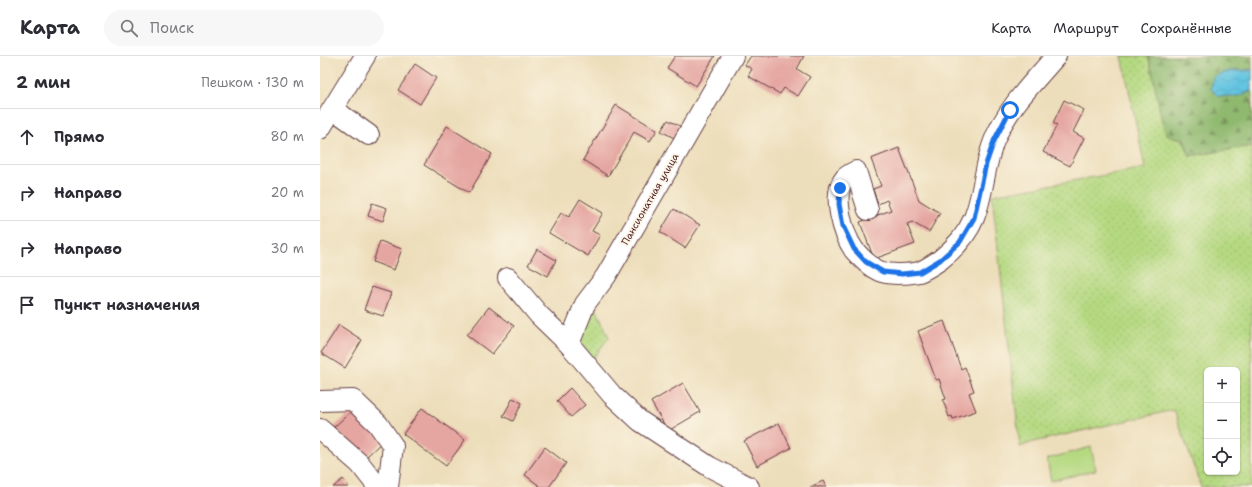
<!DOCTYPE html>
<html lang="ru">
<head>
<meta charset="utf-8">
<style>
	:root { --surface:#fff; --page:#f7f7f7; --text:#2b2b33; --muted:#7c7c81; --line:#e1e1e2 }
	body { margin:0; font-family:"Shantell Sans",sans-serif; background:var(--page); color:var(--text) }
	.controls { position:absolute; right:12px; bottom:12px; display:grid; overflow:hidden; border-radius:6px; box-shadow:0 1px 3px #0004 }
	.controls button { width:36px; height:36px; display:grid; place-items:center; padding:0; border:0; border-bottom:1px solid var(--line); background:var(--surface); color:var(--text); font:20px sans-serif }
	.stop { position:absolute; width:12px; height:12px; margin:-9px; border:3px solid #1a73e8; border-radius:50%; background:#fff }
	.stop.end { background:#1a73e8; border-color:#fff; box-shadow:0 1px 4px #0008 }
	.list { margin:0; padding:0; list-style:none }
	h2 { display:flex; justify-content:space-between; align-items:center; height:52px; margin:0; padding:0 16px; font-size:17px }
	h2 small { font-size:13px; font-weight:400; color:var(--muted) }
	.list li { display:grid; grid-template-columns:26px 1fr auto; gap:12px; align-items:center; box-sizing:border-box; height:56px; padding:0 16px; border-top:1px solid var(--line) }
	.list b { display:block; font-size:15px; white-space:nowrap }
	.list em { font-size:13px; font-style:normal; color:var(--muted) }
	.icon { flex:none; width:22px; height:22px; fill:none; stroke:currentColor; stroke-width:2; stroke-linecap:round; stroke-linejoin:round }
	.map { position:relative; flex:none; width:932px; height:431px; overflow:hidden }
	header { display:flex; align-items:center; gap:24px; box-sizing:border-box; height:56px; padding:0 20px; background:var(--surface); border-bottom:1px solid var(--line) }
	header strong { font-size:19px }
	nav { display:flex; gap:22px; margin-inline-start:auto; font-size:14px }
	.search { width:280px; height:36px; background:var(--page); display:flex; align-items:center; gap:10px; box-sizing:border-box; padding:0 14px; border-radius:22px; color:var(--muted); font-size:15px }
	main { display:flex }
	aside { flex:1; background:var(--surface) }
	.map>svg:first-child { display:block }
	.green { fill:url(#green-dots); stroke:#807c56; fill-rule:evenodd }
	.forest { fill:url(#forest-firs); stroke:#6d6c4d }
	.pitch { fill:#b5d981; stroke:#807c56 }
	.water { fill:url(#water-waves); stroke:#567286 }
	.building { fill:#e5a6a1 }
	.lines { fill:none; stroke-linecap:round; stroke-linejoin:round }
	.minor-casing { stroke:#623c41; stroke-width:22 }
	.minor { stroke:#fff; stroke-width:20 }
	.route { stroke:#1a73e8; stroke-width:5 }
	.labels { text-anchor:middle; dominant-baseline:central; stroke-width:3.5; stroke-linejoin:round; paint-order:stroke }
	.street-label { font-size:10px; fill:#4a1f2b; stroke:#fcf5e5 }
</style>
</head>
<body>
<header>
<strong>Карта</strong>
<div class="search"><svg class="icon" aria-label="search" viewBox="0 0 24 24"><circle cx="10" cy="10" r="6"/><path d="M15 15l6 6"/></svg>Поиск</div>
<nav><a>Карта</a><a>Маршрут</a><a>Сохранённые</a></nav>
</header>
<main>
<aside>
<h2>2 мин<small>Пешком · 130 m</small></h2>
<ul class="list">
<li><svg class="icon" aria-label="ahead" viewBox="0 0 24 24"><path d="M12 20V5M6 11l6-6 6 6"/></svg><div><b>Прямо</b></div><em>80 m</em></li>
<li><svg class="icon" aria-label="right" viewBox="0 0 24 24"><path d="M7 20v-9h11M14 6l5 5-5 5"/></svg><div><b>Направо</b></div><em>20 m</em></li>
<li><svg class="icon" aria-label="right" viewBox="0 0 24 24"><path d="M7 20v-9h11M14 6l5 5-5 5"/></svg><div><b>Направо</b></div><em>30 m</em></li>
<li><svg class="icon" aria-label="arrive" viewBox="0 0 24 24"><path d="M6 21V4h12l-3 4 3 4H6"/></svg><div><b>Пункт назначения</b></div></li>
</ul>
</aside>
<div class="map">
<svg width="932" height="431" viewBox="0 0 932 431">
	<defs>
		<pattern id="green-dots" width="8" height="8" patternUnits="userSpaceOnUse"><rect width="8" height="8" fill="#b5d981"/><path d="M2 2h.1M6 6h.1" fill="none" stroke="#9dba70" stroke-width="1.8" stroke-linecap="round"/></pattern>
		<pattern id="forest-firs" width="22" height="20" patternUnits="userSpaceOnUse"><rect width="22" height="20" fill="#90b96f"/><path d="M5 1l3.5 6h-7zM16 11l3.5 6h-7z" fill="#78965b"/></pattern>
		<pattern id="water-waves" width="16" height="10" patternUnits="userSpaceOnUse"><rect width="16" height="10" fill="#62c4e1"/><path d="M0 5q4-4 8 0t8 0" fill="none" stroke="#57a8c1"/></pattern>
	</defs>
	<rect width="100%" height="100%" fill="#fcf5e5"/>
	<filter id="ink" filterUnits="userSpaceOnUse"><feTurbulence type="fractalNoise" baseFrequency=".025" numOctaves="2"/><feDisplacementMap in="SourceGraphic" scale="8" xChannelSelector="R" yChannelSelector="G"/><feConvolveMatrix kernelMatrix="1 2 1 2 8 2 1 2 1" color-interpolation-filters="sRGB"/></filter>
	<filter id="wash" filterUnits="userSpaceOnUse"><feTurbulence type="fractalNoise" baseFrequency=".012" numOctaves="4" result="noise"/><feDisplacementMap in="SourceGraphic" scale="16" xChannelSelector="R" yChannelSelector="G"/><feGaussianBlur stdDeviation="0.9" result="paint"/><feColorMatrix in="noise" values="0 0 0 0 0 0 0 0 0 0 0 0 0 0 0 0 0 1.4 0 .05"/><feComposite in="paint" operator="in"/></filter>
	<g filter="url(#wash)">
		<rect width="100%" height="100%" fill="#eddebb"/>
		<g class="green">
			<path d="M 802,0 L 828,0 L 849,80 L 863,83 L 870,100 L 932,90 L 932,431 L 881,431 L 854,354 L 713,386 L 700,391 L 672,139 L 825,112 ZM 887,314 L 917,314 L 917,416 L 887,416 Z"/>
			<path d="M 275,250 L 289,281 L 272,304 L 258,282 Z"/>
		</g>
		<path class="forest" d="M 828,0 L 932,0 L 932,14 L 910,15 L 919,40 L 932,35 L 932,90 L 870,100 L 863,83 L 849,80 L 843,71 L 832,15 Z"/>
		<path class="pitch" d="M 771,391 L 776,414 L 731,425 L 727,403 Z"/>
		<path class="water" d="M 932,14 L 932,35 L 919,40 L 898,40 L 891,33 L 893,21 L 910,15 Z"/>
		<g id="blocks">
			<g class="building">
				<path d="M 355,0 L 395,0 L 376,30 L 347,12 Z"/>
				<path d="M 431,0 L 484,0 L 477,13 L 490,21 L 478,40 L 464,32 L 460,38 L 428,20 L 432,13 L 425,9 Z"/>
				<path d="M 95,8 L 116,22 L 100,48 L 78,34 Z"/>
				<path d="M 744,44 L 764,54 L 753,76 L 764,82 L 750,110 L 723,96 L 737,69 L 733,67 Z"/>
				<path d="M 296,49 L 337,74 L 330,85 L 314,76 L 288,120 L 263,104 Z"/>
				<path d="M 348,64 L 362,71 L 356,83 L 341,75 Z"/>
				<path d="M 127,70 L 172,98 L 149,137 L 104,109 Z"/>
				<path d="M 579,92 L 599,144 L 620,157 L 609,176 L 592,166 L 587,168 L 595,188 L 554,203 L 540,166 L 571,154 L 567,144 L 558,148 L 553,133 L 561,130 L 551,103 Z"/>
				<path d="M 260,143 L 283,157 L 272,175 L 280,179 L 268,200 L 229,177 L 241,157 L 249,161 Z"/>
				<path d="M 52,147 L 67,152 L 63,165 L 48,160 Z"/>
				<path d="M 354,153 L 380,169 L 365,192 L 340,176 Z"/>
				<path d="M 60,185 L 82,193 L 74,214 L 53,206 Z"/>
				<path d="M 217,193 L 236,204 L 228,220 L 208,209 Z"/>
				<path d="M 52,231 L 71,237 L 63,260 L 44,254 Z"/>
				<path d="M 169,251 L 194,270 L 172,298 L 147,279 Z"/>
				<path d="M 624,265 L 641,313 L 645,311 L 654,335 L 649,337 L 656,355 L 633,363 L 632,360 L 629,361 L 623,344 L 626,343 L 619,323 L 616,324 L 598,275 Z"/>
				<path d="M 19,269 L 42,284 L 25,312 L 1,297 Z"/>
				<path d="M 363,327 L 380,356 L 348,375 L 331,346 Z"/>
				<path d="M 250,332 L 265,349 L 251,361 L 237,345 Z"/>
				<path d="M 193,342 L 202,347 L 193,365 L 183,360 Z"/>
				<path d="M 102,352 L 145,384 L 126,410 L 83,378 Z"/>
				<path d="M 34,353 L 64,384 L 44,403 L 14,371 Z"/>
				<path d="M 459,367 L 471,392 L 437,410 L 424,385 Z"/>
				<path d="M 225,391 L 246,407 L 229,431 L 221,431 L 205,419 Z"/>
				<path d="M 23,423 L 29,431 L 13,431 Z"/>
				<path d="M 503,425 L 506,431 L 490,431 Z"/>
			</g>
		</g>
	</g>
	<g filter="url(#ink)">
		<use href="#blocks" fill-opacity="0" stroke="#623c41" stroke-width="1"/>
		<g class="lines">
			<defs>
				<g id="minor">
					<path d="M 13,53 L 49,79"/>
					<path d="M 0,73 L 45,0"/>
					<path d="M 548,154 L 536,115 C 532,117 528,119 525,122 C 511,138 523,178 534,194 C 541,202 552,213 562,216 C 571,219 590,218 599,216 C 605,214 614,208 620,204 C 634,193 647,179 654,162 C 664,137 664,110 674,85 C 687,52 713,27 736,0"/>
					<path d="M 188,222 L 219,259 L 249,288 L 292,339 L 320,365 L 390,411 L 429,431"/>
					<path d="M 249,288 L 265,248 L 286,220 L 413,0"/>
					<path d="M 0,345 L 33,344 L 58,368 L 73,390 L 68,431"/>
					<path d="M 0,373 L 40,408 L 58,431"/>
				</g>
			</defs>
			<use href="#minor" class="minor-casing"/>
			<use href="#minor" class="minor"/>
		</g>
	</g>
	<g class="lines" filter="url(#ink)">
		<path class="route" d="M 520,132 L 519,148 L 523,170 L 534,193 L 546,206 L 563,216 L 582,218 L 600,216 L 620,204 L 640,186 L 654,162 L 666,108 L 674,85 L 690,54"/>
	</g>
	<g class="labels">
		<g class="street-label">
			<text transform="translate(330 143) rotate(-60)">Пансионатная улица</text>
		</g>
	</g>
</svg>
<div class="controls">
<button>+</button>
<button>−</button>
<button><svg class="icon" aria-label="locate" viewBox="0 0 24 24"><circle cx="12" cy="12" r="6"/><path d="M12 2v4M12 18v4M2 12h4M18 12h4"/></svg></button>
</div>
<div class="stop" style="left:690px;top:54px"></div>
<div class="stop end" style="left:520px;top:132px"></div>
</div>
</main>
</body>
</html>
